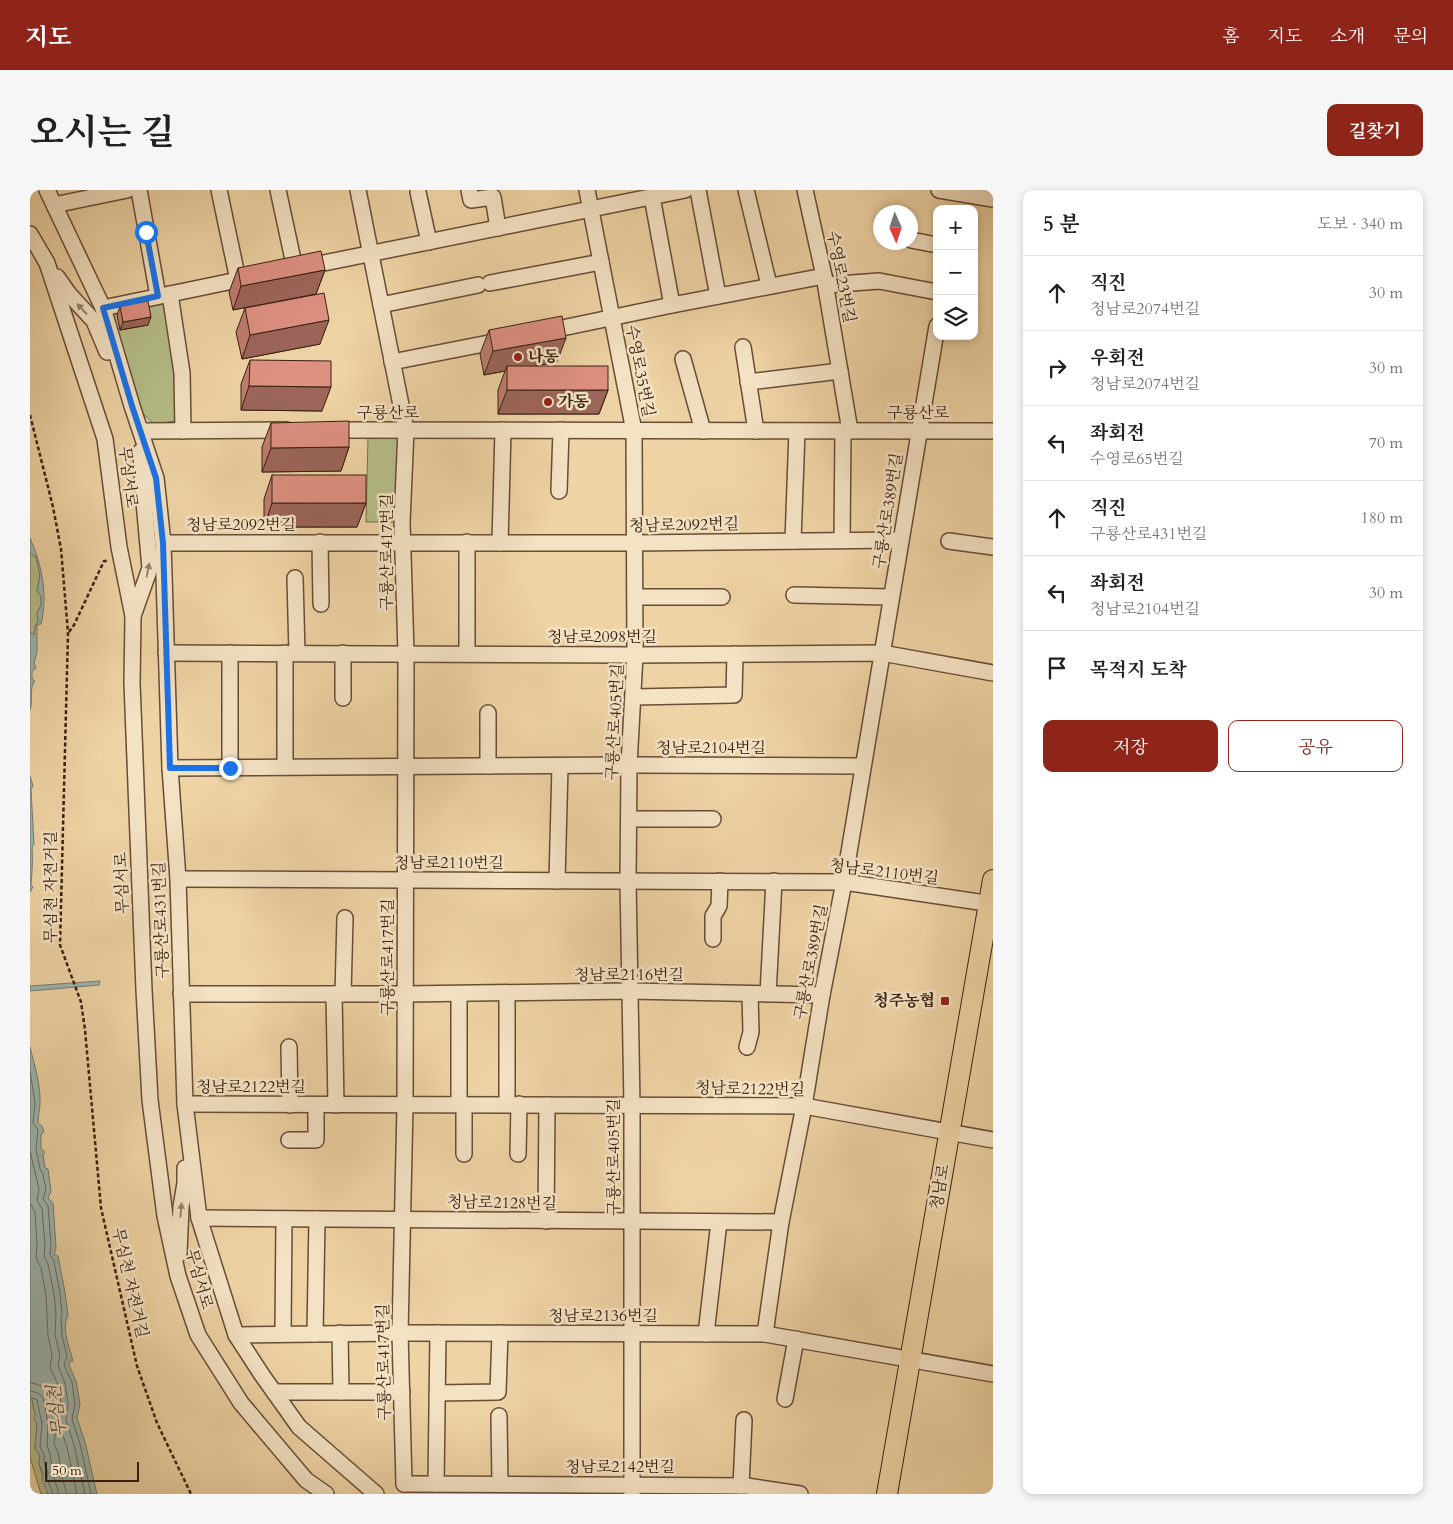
<!DOCTYPE html>
<html lang="ko">
<head>
<meta charset="utf-8">
<style>
	:root { --surface:#fff; --page:#f6f6f6; --text:#202124; --muted:#757577; --line:#e0e0e0; --accent:#8f2418 }
	body { margin:0; font-family:Cardo,"Noto Serif KR",serif; background:var(--page); color:var(--text) }
	.controls { position:absolute; right:15px; top:15px; display:grid; overflow:hidden; border-radius:10px; box-shadow:0 2px 8px #0003 }
	.controls button { width:45px; height:45px; display:grid; place-items:center; padding:0; border:0; border-bottom:1px solid var(--line); background:var(--surface); color:var(--text); font:25px sans-serif }
	.compass { position:absolute; left:843px; top:15px; width:45px; height:45px; border-radius:50%; background:var(--surface); box-shadow:0 2px 8px #0003; rotate:177deg }
	.scale { position:absolute; left:15px; bottom:12px; width:94px; box-sizing:border-box; padding-left:5px; border:2px solid #3a2011; border-top:0; font-size:14px; line-height:18px; white-space:nowrap; color:#3a2011; -webkit-text-stroke:4px #f4e2c4; paint-order:stroke }
	.stop { position:absolute; width:15px; height:15px; margin:-11px; border:4px solid #1a73e8; border-radius:50%; background:#fff }
	.stop.end { background:#1a73e8; border-color:#fff; box-shadow:0 1px 5px #0008 }
	.list { margin:0; padding:0; list-style:none }
	h2 { display:flex; justify-content:space-between; align-items:center; height:65px; margin:0; padding:0 20px; font-size:21px }
	h2 small { font-size:16px; font-weight:400; color:var(--muted) }
	.list li { display:grid; grid-template-columns:32px 1fr auto; gap:15px; align-items:center; box-sizing:border-box; height:75px; padding:0 20px; border-top:1px solid var(--line) }
	.list b { display:block; font-size:19px; white-space:nowrap }
	.list p { margin:0; font-size:16px; white-space:nowrap; color:var(--muted) }
	.list em { font-size:16px; font-style:normal; color:var(--muted) }
	.actions { display:flex; gap:10px; padding:15px 20px }
	.actions a { flex:1; padding:11px 0; border:1px solid var(--accent); border-radius:10px; text-align:center; font-size:18px; color:var(--accent) }
	.actions .main { background:var(--accent); color:#fff }
	.icon { flex:none; width:28px; height:28px; fill:none; stroke:currentColor; stroke-width:2; stroke-linecap:round; stroke-linejoin:round }
	.map { position:relative; flex:none; width:963px; height:1304px; overflow:hidden; border-radius:10px }
	header { display:flex; align-items:center; gap:30px; box-sizing:border-box; height:70px; padding:0 25px; background:var(--accent); color:#fff }
	header strong { font-size:24px }
	nav { display:flex; gap:28px; margin-inline-start:auto; font-size:18px }
	.intro { display:flex; align-items:center; justify-content:space-between; box-sizing:border-box; height:120px; padding:0 30px }
	h1 { margin:0; font-size:35px }
	.button { padding:12px 22px; border-radius:10px; background:var(--accent); color:#fff; font-size:18px; font-weight:700 }
	main { display:flex; gap:30px; padding:0 30px }
	aside { flex:1; background:var(--surface); border-radius:10px; box-shadow:0 2px 8px #0003 }
	.map>svg:first-child { display:block }
	.green { fill:#b5bd88; stroke:#786e4c }
	.water { fill:#9cb6af; stroke:#757a70 }
	.lines { fill:none; stroke-linecap:round; stroke-linejoin:round }
	.shore { stroke:#6b6b60; stroke-width:1 }
	.minor-casing { stroke:#674d36; stroke-width:18 }
	.major-casing { stroke:#3a2011; stroke-width:22 }
	.path { stroke:#3a2011; stroke-width:2.5; stroke-dasharray:4 2.5; stroke-linecap:butt }
	.minor { stroke:#f4e2c4; stroke-width:15 }
	.major { stroke:#eed3a4; stroke-width:20 }
	.wall { fill:#bf7c6f; stroke:#3a2011 }
	.shaded-wall { fill:#9b655a; stroke:#3a2011 }
	.building { fill:#de9081; stroke:#3a2011 }
	.oneway { fill:#97816a }
	.route { stroke:#1a73e8; stroke-width:6 }
	.poi-dot { fill:#8f2418; stroke:#f4e2c4; stroke-width:2 }
	.labels { text-anchor:middle; dominant-baseline:central; stroke-width:5; stroke-linejoin:round; paint-order:stroke }
	.street-label { font-size:16px; fill:#3a2011; stroke:#f4e2c4 }
	.poi-label { font-size:16px; font-weight:bold; fill:#3a2011; stroke:#f4e2c4; text-anchor:start }
	.water-label { font-size:18px; font-style:italic; fill:#574d40; stroke:#f4e2c4 }
</style>
</head>
<body>
<header>
<strong>지도</strong>
<nav><a>홈</a><a>지도</a><a>소개</a><a>문의</a></nav>
</header>
<div class="intro"><h1>오시는 길</h1><a class="button">길찾기</a></div>
<main>
<div class="map">
<svg width="963" height="1304" viewBox="0 0 963 1304">
	<rect width="100%" height="100%" fill="#eed3a4"/>
	<filter id="stains"><feTurbulence type="fractalNoise" baseFrequency=".004" numOctaves="4"/><feColorMatrix values="0 0 0 0 .2 0 0 0 0 .09 0 0 0 0 .02 0 0 0 .5 -.17"/></filter>
	<radialGradient id="worn" r=".72"><stop offset=".6" stop-color="#630" stop-opacity="0"/><stop offset="1" stop-color="#630" stop-opacity=".3"/></radialGradient>
	<g class="green">
		<path d="M 136,111 L 147,180 L 146,231 L 124,234 L 110,221 L 80,121 Z"/>
		<path d="M 338,248 L 376,248 L 372,332 L 336,332 Z"/>
		<path d="M 0,363 L 6,367 L 10,384 L 7,401 L 11,406 L 11,415 L 7,423 L 8,431 L 5,437 L 4,445 L 0,442 Z"/>
		<path d="M 0,1209 L 2,1210 L 7,1234 L 5,1258 L 10,1266 L 9,1274 L 18,1304 L 11,1304 L 0,1267 Z"/>
	</g>
	<g class="water">
		<path d="M 0,348 C 12,375 18,405 11,434 L 7,435 L 7,462 L 4,473 L 6,478 L 2,481 L 2,488 L 5,492 L 3,493 C 0,502 3,511 0,520 L 0,442 L 4,445 L 5,437 L 8,431 L 7,423 L 11,415 L 11,406 L 7,401 L 10,385 L 6,367 L 0,363 Z"/>
		<path d="M 0,586 L 3,596 L 1,599 L 4,655 L 2,657 C 3,671 2,682 1,695 L 3,697 L 0,702 Z"/>
		<path d="M 70,791 L 69,795 L 0,801 L 0,796 Z"/>
		<path d="M 0,857 C 4,873 11,896 10,913 C 10,919 8,926 8,933 L 12,936 L 14,942 L 11,945 L 11,959 L 15,962 L 13,965 L 15,978 L 18,979 L 21,1001 L 18,1008 L 23,1013 L 26,1057 L 24,1065 L 28,1066 L 35,1102 L 38,1126 C 31,1138 40,1159 43,1171 L 40,1171 L 39,1175 L 46,1191 L 50,1214 L 47,1228 L 55,1252 L 67,1304 L 18,1304 L 12,1289 L 13,1283 L 9,1274 L 10,1266 L 5,1258 L 7,1234 L 4,1229 L 5,1224 L 2,1210 L 0,1209 Z"/>
	</g>
	<g class="lines">
		<g class="shore">
			<path d="M 0,881 L 5,913 L 3,933 L 8,940 L 6,959 L 10,979 L 13,984 L 16,999 L 13,1009 L 18,1016 L 21,1056 L 20,1065 L 24,1071 L 30,1103 L 32,1124 L 31,1129 L 32,1145 L 37,1166 L 34,1175 L 42,1192 L 45,1214 L 42,1229 L 50,1254 L 61,1304"/>
			<path d="M 0,961 L 9,999 L 7,1010 L 12,1019 L 15,1055 L 14,1066 L 18,1074 L 24,1104 L 26,1123 L 25,1145 L 30,1165 L 28,1176 L 35,1193 L 38,1214 L 36,1230 L 44,1255 L 55,1304"/>
			<path d="M 0,1013 L 5,1022 L 7,1055 L 6,1068 L 11,1078 L 16,1105 L 18,1146 L 22,1165 L 20,1177 L 28,1195 L 31,1214 L 28,1226 L 24,1225 C 22,1209 18,1194 0,1193"/>
			<path d="M 0,1201 L 8,1203 L 13,1208 L 16,1222 L 18,1234 L 17,1256 L 20,1264 L 21,1272 L 24,1281 L 24,1288 L 29,1304"/>
			<path d="M 0,1207 L 7,1210 L 12,1234 L 10,1257 L 14,1264 L 14,1273 L 18,1282 L 17,1289 L 23,1304"/>
			<path d="M 37,1304 L 32,1287 L 28,1262 L 24,1254 L 26,1238 L 28,1236 L 30,1237 L 37,1257 L 47,1304"/>
		</g>
		<defs>
			<g id="minor">
				<path d="M 17,0 L 73,118 L 102,216 L 126,288 L 133,353 L 140,578 L 148,689 L 155,914 L 169,1028 L 206,1145 L 232,1185 L 269,1237 L 346,1304"/>
				<path d="M 109,0 L 128,106"/>
				<path d="M 189,0 L 208,90"/>
				<path d="M 248,0 L 265,79"/>
				<path d="M 328,0 L 376,240 L 372,332 L 376,463 L 375,915 L 370,1143 L 374,1294"/>
				<path d="M 439,0 L 441,10 L 463,7 L 468,38"/>
				<path d="M 557,0 L 604,241 L 605,465 L 599,575 L 598,691 L 602,915 L 602,1304"/>
				<path d="M 668,0 L 688,106"/>
				<path d="M 716,0 L 739,95"/>
				<path d="M 775,0 L 794,86 L 820,241"/>
				<path d="M 909,0 L 963,9"/>
				<path d="M 388,2 L 399,52"/>
				<path d="M 622,7 L 642,115"/>
				<path d="M 24,15 L 97,0"/>
				<path d="M 0,44 L 17,73 L 75,249 L 89,357 L 103,426 L 102,493 L 114,800 L 120,910 L 135,1026 L 148,1086 L 168,1145 L 211,1213 L 276,1290 L 296,1304"/>
				<path d="M 881,50 L 907,55"/>
				<path d="M 274,77 L 655,0"/>
				<path d="M 27,87 L 39,104 L 64,131 L 77,162"/>
				<path d="M 460,93 L 571,72"/>
				<path d="M 796,95 L 849,91 L 907,102"/>
				<path d="M 140,104 L 152,183 L 153,241"/>
				<path d="M 351,115 L 448,95"/>
				<path d="M 73,118 L 222,87"/>
				<path d="M 513,142 L 642,115 L 794,86"/>
				<path d="M 713,157 L 726,241"/>
				<path d="M 653,169 L 673,241"/>
				<path d="M 362,172 L 474,150"/>
				<path d="M 718,192 L 810,181"/>
				<path d="M 300,240 L 963,241"/>
				<path d="M 111,241 L 257,240"/>
				<path d="M 529,301 L 531,240"/>
				<path d="M 812,350 L 813,241"/>
				<path d="M 763,351 L 767,241"/>
				<path d="M 919,351 L 963,357"/>
				<path d="M 290,352 L 291,414"/>
				<path d="M 437,352 L 437,464"/>
				<path d="M 133,353 L 605,353 L 870,350"/>
				<path d="M 470,353 L 473,240"/>
				<path d="M 265,388 L 267,463"/>
				<path d="M 764,405 L 861,407"/>
				<path d="M 605,407 L 692,407"/>
				<path d="M 103,426 L 120,378 L 113,301 L 111,261"/>
				<path d="M 136,463 L 605,465 L 852,463 L 963,483"/>
				<path d="M 200,463 L 200,578"/>
				<path d="M 313,463 L 313,508"/>
				<path d="M 604,507 L 704,505 L 705,464"/>
				<path d="M 458,523 L 458,576"/>
				<path d="M 255,577 L 255,463"/>
				<path d="M 140,578 L 599,575 L 832,576"/>
				<path d="M 599,629 L 683,629"/>
				<path d="M 148,689 L 814,692 L 963,714"/>
				<path d="M 527,691 L 530,576"/>
				<path d="M 683,749 L 683,726 L 689,716 L 690,691"/>
				<path d="M 151,804 L 375,804 L 600,801 L 792,805"/>
				<path d="M 304,804 L 306,915"/>
				<path d="M 313,804 L 315,728"/>
				<path d="M 429,804 L 429,915"/>
				<path d="M 738,804 L 744,691"/>
				<path d="M 259,857 L 260,915"/>
				<path d="M 717,857 L 721,842 L 720,804"/>
				<path d="M 155,914 L 774,916 L 963,950"/>
				<path d="M 477,914 L 477,803"/>
				<path d="M 434,915 L 434,964"/>
				<path d="M 259,950 L 286,950 L 286,915"/>
				<path d="M 488,964 L 489,914"/>
				<path d="M 169,1028 L 751,1032"/>
				<path d="M 516,1031 L 517,915"/>
				<path d="M 149,1064 L 151,1017 L 155,993 L 155,978"/>
				<path d="M 310,1143 L 311,1202"/>
				<path d="M 253,1144 L 254,1029"/>
				<path d="M 285,1144 L 287,1029"/>
				<path d="M 676,1144 L 689,1032"/>
				<path d="M 735,1144 L 751,1032 L 774,916 L 792,805 L 814,692 L 907,136"/>
				<path d="M 206,1145 L 370,1143 L 735,1144 L 963,1184"/>
				<path d="M 244,1202 L 372,1202"/>
				<path d="M 407,1203 L 468,1202 L 470,1143"/>
				<path d="M 755,1209 L 766,1149"/>
				<path d="M 469,1226 L 470,1294"/>
				<path d="M 374,1294 L 717,1296 L 770,1304"/>
				<path d="M 406,1294 L 408,1143"/>
				<path d="M 711,1296 L 714,1230"/>
			</g>
			<path id="major" d="M 857,1304 L 963,690"/>
		</defs>
		<use href="#minor" class="minor-casing"/>
		<use href="#major" class="major-casing"/>
		<g class="path">
			<path d="M 0,225 L 23,317 L 31,359 L 38,443 L 30,755 L 51,812 L 55,840 L 71,1018 L 107,1176 L 127,1233 L 161,1304"/>
			<path d="M 39,442 L 44,435 L 74,371 L 79,371"/>
		</g>
		<use href="#minor" class="minor"/>
		<use href="#major" class="major"/>
	</g>
	<g class="wall">
		<path d="M 208,78 L 295,80 L 286,104 L 203,120 L 199,102 Z"/>
		<path d="M 90,116 L 118,135 L 90,140 L 87,125 Z"/>
		<path d="M 215,118 L 290,154 L 212,169 L 206,142 Z"/>
		<path d="M 459,140 L 527,172 L 505,176 L 578,200 L 569,224 L 468,224 L 468,200 L 475,181 L 454,185 L 450,164 Z"/>
		<path d="M 220,170 L 292,221 L 211,220 L 211,194 Z"/>
		<path d="M 241,233 L 319,257 L 311,281 L 232,282 L 232,257 Z"/>
		<path d="M 242,285 L 336,313 L 327,337 L 234,337 L 234,309 Z"/>
	</g>
	<g class="shaded-wall">
		<path d="M 295,80 L 286,104 L 203,120 L 211,96 Z"/>
		<path d="M 121,127 L 118,135 L 90,140 L 93,132 Z"/>
		<path d="M 299,130 L 290,154 L 212,169 L 220,145 Z"/>
		<path d="M 536,148 L 527,172 L 477,181 L 477,176 L 475,181 L 454,185 L 463,161 Z"/>
		<path d="M 219,196 L 301,197 L 292,221 L 211,220 Z"/>
		<path d="M 477,200 L 578,200 L 569,224 L 468,224 Z"/>
		<path d="M 319,257 L 311,281 L 232,282 L 241,258 Z"/>
		<path d="M 242,313 L 336,313 L 327,337 L 234,337 Z"/>
	</g>
	<g class="building">
		<path d="M 291,61 L 295,80 L 211,96 L 208,78 Z"/>
		<path d="M 294,103 L 299,130 L 220,145 L 215,118 Z"/>
		<path d="M 118,111 L 121,127 L 93,132 L 90,116 Z"/>
		<path d="M 532,126 L 536,148 L 463,161 L 459,140 Z"/>
		<path d="M 220,170 L 301,171 L 301,197 L 219,196 Z"/>
		<rect x="477" y="176" width="101" height="24"/>
		<path d="M 319,231 L 319,257 L 241,258 L 241,233 Z"/>
		<rect x="242" y="285" width="94" height="28"/>
	</g>
	<defs><path id="oneway-solid" d="M-6-.8H1V-3.2L6.5 0L1 3.2V.8H-6Z" transform="scale(1.25)"/></defs>
	<g class="oneway">
		<use href="#oneway-solid" transform="translate(52 119) rotate(-133)"/>
		<use href="#oneway-solid" transform="translate(118 380) rotate(-79)"/>
		<use href="#oneway-solid" transform="translate(151 1020) rotate(-85)"/>
	</g>
	<g class="lines">
		<path class="route" d="M 116,42 L 128,106 L 73,118 L 102,216 L 126,288 L 133,353 L 140,578 L 200,578"/>
	</g>
	<g class="poi-dot">
		<circle cx="488" cy="167" r="5"/>
		<circle cx="518" cy="212" r="5"/>
		<rect x="910" y="806" width="10" height="10" rx="2.5"/>
	</g>
	<g class="labels">
		<g class="street-label">
			<text transform="translate(811 87) rotate(79)">수영로23번길</text>
			<text transform="translate(610 181) rotate(79)">수영로35번길</text>
			<text x="358" y="223">구룡산로</text>
			<text x="888" y="223">구룡산로</text>
			<text transform="translate(98 287) rotate(83)">무심서로</text>
			<text transform="translate(858 321) rotate(-81)">구룡산로389번길</text>
			<text x="211" y="335">청남로2092번길</text>
			<text transform="translate(654 335) rotate(-1)">청남로2092번길</text>
			<text transform="translate(357 362) rotate(-90)">구룡산로417번길</text>
			<text x="572" y="447">청남로2098번길</text>
			<text transform="translate(585 532) rotate(-87)">구룡산로405번길</text>
			<text x="681" y="558">청남로2104번길</text>
			<text x="419" y="673">청남로2110번길</text>
			<text transform="translate(854 682) rotate(7)">청남로2110번길</text>
			<text transform="translate(92 693) rotate(-92)">무심서로</text>
			<text transform="translate(21 697) rotate(-90)">무심천 자전거길</text>
			<text transform="translate(131 730) rotate(-92)">구룡산로431번길</text>
			<text transform="translate(358 767) rotate(-90)">구룡산로417번길</text>
			<text transform="translate(781 772) rotate(-79)">구룡산로389번길</text>
			<text x="599" y="785">청남로2116번길</text>
			<text x="221" y="897">청남로2122번길</text>
			<text transform="translate(720 899) rotate(1)">청남로2122번길</text>
			<text transform="translate(584 967) rotate(-90)">구룡산로405번길</text>
			<text transform="translate(910 997) rotate(-80)">청남로</text>
			<text transform="translate(472 1013) rotate(1)">청남로2128번길</text>
			<text transform="translate(169 1089) rotate(74)">무심서로</text>
			<text transform="translate(100 1093) rotate(77)">무심천 자전거길</text>
			<text x="573" y="1126">청남로2136번길</text>
			<text transform="translate(354 1172) rotate(-91)">구룡산로417번길</text>
			<text x="590" y="1277">청남로2142번길</text>
		</g>
		<g class="poi-label">
			<text x="498" y="167">나동</text>
			<text x="528" y="212">가동</text>
			<text x="905" y="811" text-anchor="end">청주농협</text>
		</g>
		<g class="water-label">
			<text transform="translate(27 1221) rotate(-97)">무심천</text>
		</g>
	</g>
	<rect width="100%" height="100%" filter="url(#stains)"/>
	<rect width="100%" height="100%" fill="url(#worn)"/>
</svg>
<div class="controls">
<button>+</button>
<button>−</button>
<button><svg class="icon" aria-label="layers" viewBox="0 0 24 24"><path d="M12 4l9 5-9 5-9-5zM3 14l9 5 9-5"/></svg></button>
</div>
<svg class="compass" viewBox="-18 -18 36 36"><path d="M0-13l5 13h-10z" fill="#e53935"/><path d="M0 13l5-13h-10z" fill="#757577"/></svg>
<div class="scale">50 m</div>
<div class="stop" style="left:116px;top:42px"></div>
<div class="stop end" style="left:200px;top:578px"></div>
</div>
<aside>
<h2>5 분<small>도보 · 340 m</small></h2>
<ul class="list">
<li><svg class="icon" aria-label="ahead" viewBox="0 0 24 24"><path d="M12 20V5M6 11l6-6 6 6"/></svg><div><b>직진</b><p>청남로2074번길</p></div><em>30 m</em></li>
<li><svg class="icon" aria-label="right" viewBox="0 0 24 24"><path d="M7 20v-9h11M14 6l5 5-5 5"/></svg><div><b>우회전</b><p>청남로2074번길</p></div><em>30 m</em></li>
<li><svg class="icon" aria-label="left" viewBox="0 0 24 24"><path d="M17 20v-9H6M10 6l-5 5 5 5"/></svg><div><b>좌회전</b><p>수영로65번길</p></div><em>70 m</em></li>
<li><svg class="icon" aria-label="ahead" viewBox="0 0 24 24"><path d="M12 20V5M6 11l6-6 6 6"/></svg><div><b>직진</b><p>구룡산로431번길</p></div><em>180 m</em></li>
<li><svg class="icon" aria-label="left" viewBox="0 0 24 24"><path d="M17 20v-9H6M10 6l-5 5 5 5"/></svg><div><b>좌회전</b><p>청남로2104번길</p></div><em>30 m</em></li>
<li><svg class="icon" aria-label="arrive" viewBox="0 0 24 24"><path d="M6 21V4h12l-3 4 3 4H6"/></svg><div><b>목적지 도착</b></div></li>
</ul>
<div class="actions"><a class="main">저장</a><a>공유</a></div>
</aside>
</main>
</body>
</html>
